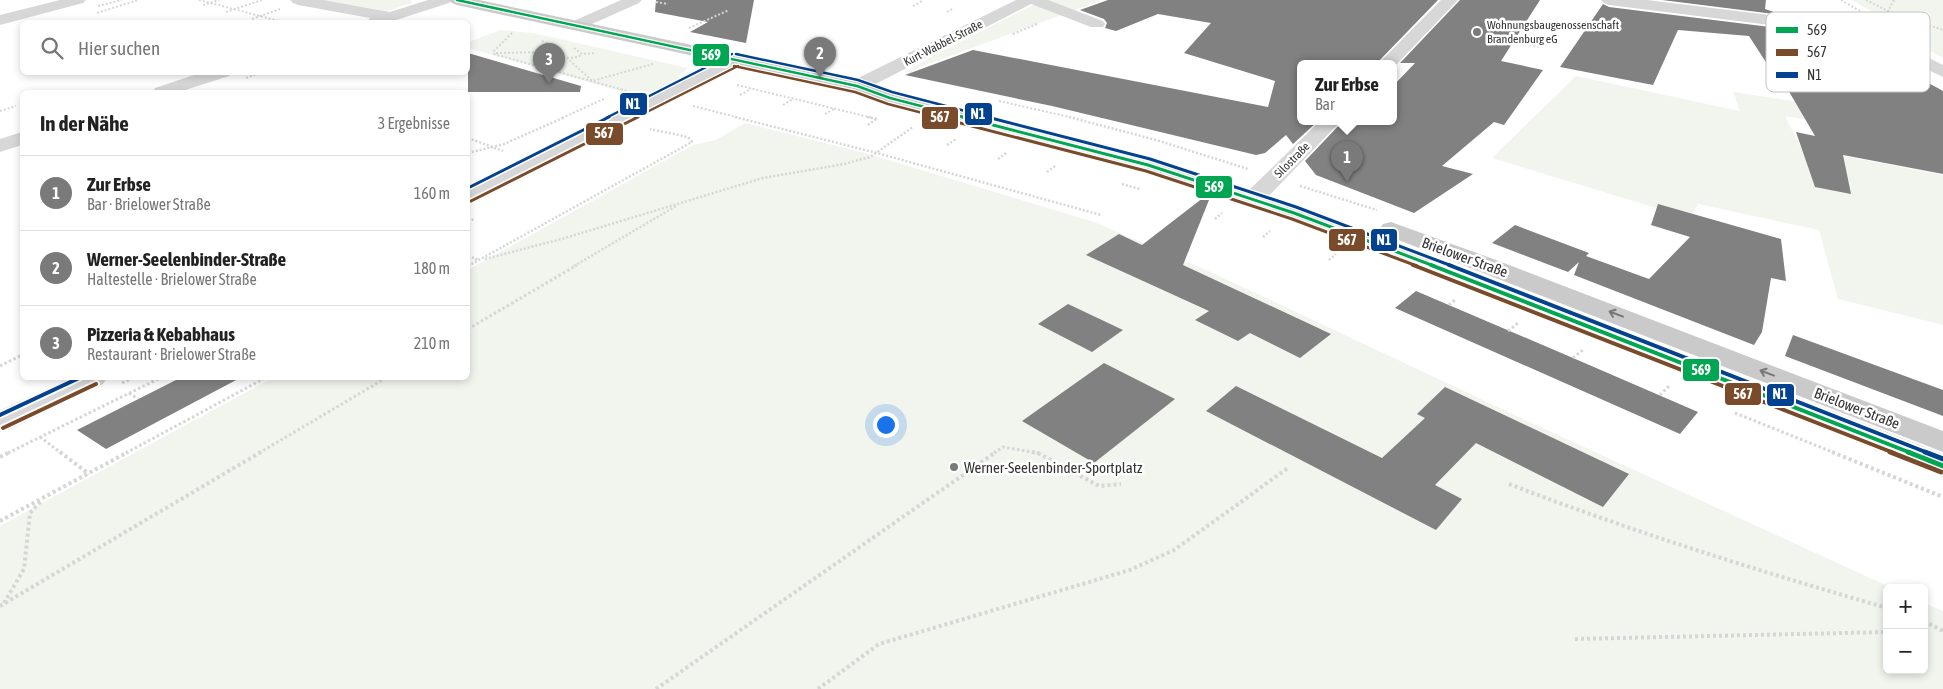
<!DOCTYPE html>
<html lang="de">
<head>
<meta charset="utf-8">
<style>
	:root { --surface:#fff; --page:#f2f2f2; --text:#222; --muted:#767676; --line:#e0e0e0; --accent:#7a7a7a }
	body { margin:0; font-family:"Asap Condensed",sans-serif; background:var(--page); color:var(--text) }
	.controls { position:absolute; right:15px; bottom:15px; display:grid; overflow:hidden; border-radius:8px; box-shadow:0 2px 8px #0003 }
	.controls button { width:45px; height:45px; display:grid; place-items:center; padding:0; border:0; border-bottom:1px solid var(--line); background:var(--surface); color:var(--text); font:25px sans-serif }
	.you { position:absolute; left:885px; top:424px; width:18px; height:18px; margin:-12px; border:4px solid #fff; border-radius:50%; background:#1a73e8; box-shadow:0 0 0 8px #1a73e833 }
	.badge { display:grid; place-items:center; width:32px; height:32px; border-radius:50%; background:var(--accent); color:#fff; font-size:16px; font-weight:700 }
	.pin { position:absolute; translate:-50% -41px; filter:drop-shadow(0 1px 2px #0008) }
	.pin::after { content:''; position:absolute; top:26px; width:18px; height:15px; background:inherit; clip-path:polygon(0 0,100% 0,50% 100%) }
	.popup { position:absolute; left:1297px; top:60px; width:100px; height:65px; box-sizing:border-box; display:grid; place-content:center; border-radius:8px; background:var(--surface); filter:drop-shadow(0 1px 4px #0005); font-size:16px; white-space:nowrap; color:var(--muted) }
	.popup b { font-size:19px; color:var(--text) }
	.popup::after { content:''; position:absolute; left:50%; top:100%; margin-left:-10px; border:10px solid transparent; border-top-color:var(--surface) }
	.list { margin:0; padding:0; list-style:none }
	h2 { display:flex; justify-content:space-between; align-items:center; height:65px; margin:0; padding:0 20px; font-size:21px }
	h2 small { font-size:16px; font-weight:400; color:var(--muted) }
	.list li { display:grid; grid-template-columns:32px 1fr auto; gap:15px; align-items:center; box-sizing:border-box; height:75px; padding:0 20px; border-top:1px solid var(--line) }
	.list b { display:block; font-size:19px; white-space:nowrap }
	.list p { margin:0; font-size:16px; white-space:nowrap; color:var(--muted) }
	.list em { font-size:16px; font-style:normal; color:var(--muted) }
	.icon { flex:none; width:28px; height:28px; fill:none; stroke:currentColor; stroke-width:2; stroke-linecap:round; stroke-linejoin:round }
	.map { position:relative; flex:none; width:1943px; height:689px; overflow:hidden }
	.search { position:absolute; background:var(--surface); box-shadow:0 2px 8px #0003; left:20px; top:20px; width:450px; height:55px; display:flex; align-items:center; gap:12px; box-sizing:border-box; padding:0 18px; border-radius:8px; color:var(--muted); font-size:19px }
	.panel { position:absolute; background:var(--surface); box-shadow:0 2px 8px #0003; left:20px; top:90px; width:450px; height:290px; border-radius:8px }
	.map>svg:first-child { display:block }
	.green { fill:#f1f5ed }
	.building { fill:#818181 }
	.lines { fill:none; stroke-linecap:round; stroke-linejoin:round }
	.path-far3 { stroke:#d6d6d6; stroke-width:2; stroke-dasharray:2 2; stroke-linecap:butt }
	.path-far2 { stroke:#d6d6d6; stroke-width:2.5; stroke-dasharray:2 2; stroke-linecap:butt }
	.path-far1 { stroke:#d6d6d6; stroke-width:3; stroke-dasharray:2.5 2.5; stroke-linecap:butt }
	.path { stroke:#d6d6d6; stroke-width:4; stroke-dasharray:3 3; stroke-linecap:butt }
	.minor { fill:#d7d7d7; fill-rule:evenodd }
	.major { fill:#cacaca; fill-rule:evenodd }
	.bus-1-far3-casing { stroke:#fff; stroke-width:5 }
	.bus-1-far2-casing { stroke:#fff; stroke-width:6 }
	.bus-1-far1-casing { stroke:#fff; stroke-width:8 }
	.bus-1-casing { stroke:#fff; stroke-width:9 }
	.bus-2-far3-casing { stroke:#fff; stroke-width:5 }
	.bus-2-far2-casing { stroke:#fff; stroke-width:6 }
	.bus-2-far1-casing { stroke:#fff; stroke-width:8 }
	.bus-2-casing { stroke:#fff; stroke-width:9 }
	.bus-3-far3-casing { stroke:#fff; stroke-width:5 }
	.bus-3-far2-casing { stroke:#fff; stroke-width:6 }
	.bus-3-far1-casing { stroke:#fff; stroke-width:8 }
	.bus-3-casing { stroke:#fff; stroke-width:9 }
	.bus-1-far3 { stroke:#00a651; stroke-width:2.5 }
	.bus-1-far2 { stroke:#00a651; stroke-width:3 }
	.bus-1-far1 { stroke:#00a651; stroke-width:4 }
	.bus-1 { stroke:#00a651; stroke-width:5 }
	.bus-2-far3 { stroke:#7a4b2a; stroke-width:2.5 }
	.bus-2-far2 { stroke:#7a4b2a; stroke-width:3 }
	.bus-2-far1 { stroke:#7a4b2a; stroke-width:4 }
	.bus-2 { stroke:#7a4b2a; stroke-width:5 }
	.bus-3-far3 { stroke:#02428e; stroke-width:2.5 }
	.bus-3-far2 { stroke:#02428e; stroke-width:3 }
	.bus-3-far1 { stroke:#02428e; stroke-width:4 }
	.bus-3 { stroke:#02428e; stroke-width:5 }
	.oneway { stroke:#777 }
	.poi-dot { fill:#7a7a7a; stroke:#fff; stroke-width:2 }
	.labels { text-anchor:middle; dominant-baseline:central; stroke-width:5; stroke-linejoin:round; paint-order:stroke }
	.far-poi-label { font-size:12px; fill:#333; stroke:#fff; text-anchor:start }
	.far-street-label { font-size:12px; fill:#333; stroke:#fff }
	.street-label { font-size:15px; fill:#333; stroke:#fff }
	.poi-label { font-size:15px; fill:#333; stroke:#fff; text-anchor:start }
	.key { fill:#fff; stroke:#c2c2c2; stroke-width:1 }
	.key-label { font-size:14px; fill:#333 }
	.line-badge { stroke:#fff; stroke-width:2 }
	.badge-label { font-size:14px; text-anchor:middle; font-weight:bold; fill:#fff }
</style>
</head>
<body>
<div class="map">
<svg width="1943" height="689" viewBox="0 0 1943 689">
	<rect width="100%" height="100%" fill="#fff"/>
	<g class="green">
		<path d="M 322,0 L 411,0 L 412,3 L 387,11 Z"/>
		<path d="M 1043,0 L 1102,0 L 920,67 L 910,73 L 905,72 L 931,57 Z"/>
		<path d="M 1852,0 L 1943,0 L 1943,58 C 1905,37 1875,27 1833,17 L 1881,17 Z"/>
		<path d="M 501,30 L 533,33 L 688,68 L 673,82 L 641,97 L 468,48 L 468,42 Z"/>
		<path d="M 1576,76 L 1740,111 L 1733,92 L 1907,118 L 1918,139 L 1785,116 L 1801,148 L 1943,175 L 1943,325 L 1838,299 L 1819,230 L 1698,204 L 1689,218 L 1492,158 Z"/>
		<path d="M 745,123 L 865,153 L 1094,222 L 1213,273 L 1536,425 L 1892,588 L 1887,588 L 1887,670 L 1924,670 L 1924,603 L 1943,611 L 1943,689 L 0,689 L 0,526 L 272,378 L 468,378 L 468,270 L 693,145 L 716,140 Z"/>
	</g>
	<g class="building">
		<path d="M 656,0 L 754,0 L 746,43 L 690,32 L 708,22 L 655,12 Z"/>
		<path d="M 1108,0 L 1438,0 L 1377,63 L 1301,63 L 1301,121 L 1318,121 L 1293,144 L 1286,135 L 1265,153 L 1256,155 L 1052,106 L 905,75 L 973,50 L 1268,107 L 1275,81 L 1184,53 L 1211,23 L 1158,14 L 1116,31 L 1105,28 L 1107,23 L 1104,19 L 1080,10 Z"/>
		<path d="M 1460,0 L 1540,0 L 1501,61 L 1543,70 L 1504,125 L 1494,122 L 1442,166 L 1473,174 L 1414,213 L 1316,175 L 1305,161 L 1343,121 L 1393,121 L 1393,86 L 1415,63 L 1400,63 Z"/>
		<path d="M 1662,0 L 1766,0 L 1765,9 L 1783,15 Z"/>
		<path d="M 1603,4 L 1609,7 L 1842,36 L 1876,48 L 1914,65 L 1896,65 L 1943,91 L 1943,174 L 1843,155 L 1851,194 L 1815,187 L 1796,132 L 1815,136 L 1777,71 L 1771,70 L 1749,36 L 1678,30 L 1653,85 L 1560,67 Z"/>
		<path d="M 468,53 L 581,86 L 580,92 L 468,92 Z"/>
		<path d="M 1208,194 L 1211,195 L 1183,265 L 1331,334 L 1300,358 L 1250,333 L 1238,341 L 1195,320 L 1209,311 L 1086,255 L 1119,234 L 1142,245 Z"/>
		<path d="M 1658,204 L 1781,239 L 1786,281 L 1771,278 L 1762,332 L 1754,345 L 1574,275 L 1579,262 L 1568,272 L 1492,243 L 1515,225 L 1589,253 L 1586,256 L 1649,279 L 1690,237 L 1651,225 Z"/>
		<path d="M 1416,291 L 1573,358 L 1698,412 L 1680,434 L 1395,308 Z"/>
		<path d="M 1068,304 L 1123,330 L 1092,352 L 1038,324 Z"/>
		<path d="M 1793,335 L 1943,390 L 1943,416 L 1785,356 Z"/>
		<path d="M 1104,363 L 1175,399 L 1094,463 L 1022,421 Z"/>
		<path d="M 180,378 L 240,378 L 106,449 L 77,430 Z"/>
		<path d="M 1236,386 L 1382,458 L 1425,418 L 1417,414 L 1445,387 L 1629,474 L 1603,507 L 1476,443 L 1435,485 L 1462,499 L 1436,530 L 1206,411 Z"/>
	</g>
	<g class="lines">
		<g class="path-far3">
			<path d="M 199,0 L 283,22"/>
			<path d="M 1841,0 L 1860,11"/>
			<path d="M 1866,0 L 1888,11 L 1884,20"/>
			<path d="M 1894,0 L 1888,11 L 1943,30"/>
			<path d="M 656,2 L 668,4"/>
			<path d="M 203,5 L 219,0"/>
			<path d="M 98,6 L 122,0"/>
			<path d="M 913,6 L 922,1"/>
			<path d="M 226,12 L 262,0"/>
			<path d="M 947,12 L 954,8"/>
			<path d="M 97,13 L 138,0"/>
			<path d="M 252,19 L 280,9"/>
			<path d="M 1895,21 L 1918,24"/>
			<path d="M 689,28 L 729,10"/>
			<path d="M 512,33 L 494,51 L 494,54 L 627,91"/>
			<path d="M 1013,34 L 1037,24"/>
			<path d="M 1506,40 L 1540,47"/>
			<path d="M 542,41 L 547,43 L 542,48 L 545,52 L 554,56 L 567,58 L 592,81 L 653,64"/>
			<path d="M 574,48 L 582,54 L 596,53"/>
			<path d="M 496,53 L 544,52"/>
			<path d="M 567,58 L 578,57 L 582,54"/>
			<path d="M 533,65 L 554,56"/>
			<path d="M 246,78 L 262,72"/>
			<path d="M 737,85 L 873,118"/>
			<path d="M 740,95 L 751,89"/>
			<path d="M 999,101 L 1074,118"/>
			<path d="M 783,105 L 793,99"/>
			<path d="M 693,106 L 740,118"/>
			<path d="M 0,111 L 16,106"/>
			<path d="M 825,114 L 834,109"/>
			<path d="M 562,118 L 606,98"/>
		</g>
		<g class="path-far2">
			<path d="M 735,117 L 877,153 L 1101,215"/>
			<path d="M 867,117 L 877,119"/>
			<path d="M 1069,117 L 1156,140 L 1248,169"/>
			<path d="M 868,125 L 876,119"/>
			<path d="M 468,138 L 503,151"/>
			<path d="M 947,145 L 956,139"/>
			<path d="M 468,153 L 504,144 L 565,117"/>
			<path d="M 998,159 L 1006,153"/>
			<path d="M 1047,172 L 1055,166"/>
			<path d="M 1122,184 L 1140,189"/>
			<path d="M 1300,186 L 1377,210"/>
			<path d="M 1215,219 L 1222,213"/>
			<path d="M 468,222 L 474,219"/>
			<path d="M 1263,237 L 1270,231"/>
			<path d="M 468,256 L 479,260"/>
			<path d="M 485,259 L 565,238 L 763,178 L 844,164 L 870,157 L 913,127"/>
			<path d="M 1329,260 L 1336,254"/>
			<path d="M 468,266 L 692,142 L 688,137 L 650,129"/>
			<path d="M 574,266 L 676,206"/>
		</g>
		<g class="path-far1">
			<path d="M 468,266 L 470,265"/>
			<path d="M 1449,305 L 1456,299"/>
			<path d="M 468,329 L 577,265"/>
			<path d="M 1508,331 L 1518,323"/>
			<path d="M 1573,358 L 1584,349"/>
			<path d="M 0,366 L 22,355"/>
			<path d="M 122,383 L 133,378"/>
			<path d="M 129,393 L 138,399"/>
			<path d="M 1660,395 L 1670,385"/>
			<path d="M 1735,413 L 1835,453"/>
			<path d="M 40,437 L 61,453"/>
			<path d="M 8,453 L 160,378"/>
			<path d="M 126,453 L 265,378"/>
			<path d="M 259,453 L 386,378"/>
			<path d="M 994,453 L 1003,447 L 1038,453"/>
		</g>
		<g class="path">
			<path d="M 60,452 L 89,474"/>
			<path d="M 1032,452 L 1038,453 L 1099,486 L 1121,484"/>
			<path d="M 1832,452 L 1943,497"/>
			<path d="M 0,457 L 10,452"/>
			<path d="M 1509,484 C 1633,532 1759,571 1887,608"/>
			<path d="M 0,521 L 128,452"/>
			<path d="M 4,603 L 24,569 L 30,513 L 42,500"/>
			<path d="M 0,606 L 261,452"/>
			<path d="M 1924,621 L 1943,631"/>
			<path d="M 1575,639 L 1887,632"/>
			<path d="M 656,689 L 996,452"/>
			<path d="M 818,689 L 879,644 L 1130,570 L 1174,550 L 1288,468"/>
		</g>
		<g class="minor">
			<path d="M 60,0 L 86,0 L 83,3 L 0,25 L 0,15 Z"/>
			<path d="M 290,0 L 323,0 L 390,12 L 428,0 L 452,0 L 449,3 L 390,22 L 367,22 L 370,18 L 298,5 L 293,3 Z"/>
			<path d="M 621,0 L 642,0 L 639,3 L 581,29 L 569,29 L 567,26 L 569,23 Z"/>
			<path d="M 1016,0 L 1048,0 L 1103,21 L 1105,24 L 1103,27 L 1091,27 L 1031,4 L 864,90 L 857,92 L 850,90 L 848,86 L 850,82 Z"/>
			<path d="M 1441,0 L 1458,0 L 1394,67 L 1393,63 L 1379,63 Z"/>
			<path d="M 1601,0 L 1647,0 L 1843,24 L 1889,38 L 1943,65 L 1943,77 L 1877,46 L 1842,34 L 1609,5 L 1604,3 Z"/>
			<path d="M 735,55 L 741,56 L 744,60 L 741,64 L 476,200 L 468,202 L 468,187 Z"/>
			<path d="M 203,72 L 232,72 L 229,76 L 179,92 L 153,92 L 155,88 Z"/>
			<path d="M 1320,121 L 1341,121 L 1261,204 L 1253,206 L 1245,204 L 1242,199 L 1245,194 Z"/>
			<path d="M 22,132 L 22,145 L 0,152 L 0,139 Z"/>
			<path d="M 71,378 L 107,378 L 103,384 L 11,429 L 0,432 L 0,410 Z"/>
		</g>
		<g class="major">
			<path d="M 449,0 L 479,0 L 857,80 L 897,94 L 1156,160 L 1302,208 L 1512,287 L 1943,454 L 1943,477 L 1494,297 L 1286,218 L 1140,170 L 883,102 L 852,90 L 457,5 L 452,3 Z"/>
			<path d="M 1391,222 L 1496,260 L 1943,431 L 1943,452 L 1383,234 L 1379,229 L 1383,224 Z"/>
		</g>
		<defs>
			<path id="bus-1-far3" d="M 457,0 L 857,86 L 890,98 L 967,118"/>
			<path id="bus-1-far2" d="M 962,117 L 1148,165 L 1294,213 L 1434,266"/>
			<path id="bus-1-far1" d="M 1431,265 L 1911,453"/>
			<path id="bus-1" d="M 1908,452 L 1943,466"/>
			<g id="bus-2-far3">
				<path d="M 734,66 L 855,92 L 888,104 L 942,118"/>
				<path d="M 635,118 L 738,66"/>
			</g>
			<g id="bus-2-far2">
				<path d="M 937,117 L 1146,171 L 1292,219 L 1417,266"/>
				<path d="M 471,201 L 638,117"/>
			</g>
			<g id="bus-2-far1">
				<path d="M 1413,265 L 1894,453"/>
				<path d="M 3,428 L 96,384"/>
			</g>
			<path id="bus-2" d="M 1890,452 L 1941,472"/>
			<g id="bus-3-far3">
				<path d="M 736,54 L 858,80 L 892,92 L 992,118"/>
				<path d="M 606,118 L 732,54"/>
			</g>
			<g id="bus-3-far2">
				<path d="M 987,117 L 1150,159 L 1296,207 L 1452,266"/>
				<path d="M 468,188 L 609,117"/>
			</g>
			<g id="bus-3-far1">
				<path d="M 1449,265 L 1928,453"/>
				<path d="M 0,415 L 79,378"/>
			</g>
			<path id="bus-3" d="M 1925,452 L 1943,459"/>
		</defs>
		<use href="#bus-1-far3" class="bus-1-far3-casing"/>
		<use href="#bus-1-far2" class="bus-1-far2-casing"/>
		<use href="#bus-1-far1" class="bus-1-far1-casing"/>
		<use href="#bus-1" class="bus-1-casing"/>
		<use href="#bus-2-far3" class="bus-2-far3-casing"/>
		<use href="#bus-2-far2" class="bus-2-far2-casing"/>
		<use href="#bus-2-far1" class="bus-2-far1-casing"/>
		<use href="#bus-2" class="bus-2-casing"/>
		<use href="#bus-3-far3" class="bus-3-far3-casing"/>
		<use href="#bus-3-far2" class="bus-3-far2-casing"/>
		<use href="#bus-3-far1" class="bus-3-far1-casing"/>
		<use href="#bus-3" class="bus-3-casing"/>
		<use href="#bus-1-far3" class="bus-1-far3"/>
		<use href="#bus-1-far2" class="bus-1-far2"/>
		<use href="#bus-1-far1" class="bus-1-far1"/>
		<use href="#bus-1" class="bus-1"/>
		<use href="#bus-2-far3" class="bus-2-far3"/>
		<use href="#bus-2-far2" class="bus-2-far2"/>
		<use href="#bus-2-far1" class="bus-2-far1"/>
		<use href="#bus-2" class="bus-2"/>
		<use href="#bus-3-far3" class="bus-3-far3"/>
		<use href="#bus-3-far2" class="bus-3-far2"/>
		<use href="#bus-3-far1" class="bus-3-far1"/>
		<use href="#bus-3" class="bus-3"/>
	</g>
	<defs><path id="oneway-shaft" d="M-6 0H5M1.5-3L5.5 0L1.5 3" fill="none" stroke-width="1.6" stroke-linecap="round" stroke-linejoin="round" transform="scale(1.25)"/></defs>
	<g class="oneway">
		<use href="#oneway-shaft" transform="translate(1616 314) rotate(-159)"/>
		<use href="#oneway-shaft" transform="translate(1767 373) rotate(-159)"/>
	</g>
	<g class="poi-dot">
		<circle cx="1477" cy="32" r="5"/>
		<circle cx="954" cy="467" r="5"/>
	</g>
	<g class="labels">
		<g class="far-poi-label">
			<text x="1487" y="25">Wohnungsbaugenossenschaft<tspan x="1487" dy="14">Brandenburg eG</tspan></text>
		</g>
		<g class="far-street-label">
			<text transform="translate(943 43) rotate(-27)">Kurt-Wabbel-Straße</text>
			<text transform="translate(1292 160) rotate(-45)">Silostraße</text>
		</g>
		<g class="street-label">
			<text transform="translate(1465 257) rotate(20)">Brielower Straße</text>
			<text transform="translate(1857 408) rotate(21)">Brielower Straße</text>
		</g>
		<g class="poi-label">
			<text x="964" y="467">Werner-Seelenbinder-Sportplatz</text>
		</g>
	</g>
	<rect x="1766" y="12" width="164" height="80" rx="8" class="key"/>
	<rect x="1776" y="27" width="22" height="6" fill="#00a651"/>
	<rect x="1776" y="49" width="22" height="7" fill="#7a4b2a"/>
	<rect x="1776" y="72" width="22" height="6" fill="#02428e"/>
	<g class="key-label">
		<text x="1807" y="35">569</text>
		<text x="1807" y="57">567</text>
		<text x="1807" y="80">N1</text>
	</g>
	<g class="line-badge">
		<rect x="692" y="43" width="38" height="24" rx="5" fill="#00a651"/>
		<rect x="619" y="92" width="29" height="24" rx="5" fill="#02428e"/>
		<rect x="964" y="102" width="29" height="24" rx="5" fill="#02428e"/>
		<rect x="921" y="106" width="38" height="24" rx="5" fill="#7a4b2a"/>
		<rect x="585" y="122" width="39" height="24" rx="5" fill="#7a4b2a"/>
		<rect x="1195" y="175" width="38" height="24" rx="5" fill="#00a651"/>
		<rect x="1328" y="228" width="38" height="24" rx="5" fill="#7a4b2a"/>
		<rect x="1370" y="228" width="28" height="24" rx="5" fill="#02428e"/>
		<rect x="1682" y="358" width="38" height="24" rx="5" fill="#00a651"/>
		<rect x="1724" y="382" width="38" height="24" rx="5" fill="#7a4b2a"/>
		<rect x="1766" y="383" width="29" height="24" rx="5" fill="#02428e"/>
	</g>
	<g class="badge-label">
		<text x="711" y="60">569</text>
		<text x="633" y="109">N1</text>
		<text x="978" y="119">N1</text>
		<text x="940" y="122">567</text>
		<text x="604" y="138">567</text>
		<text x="1214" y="192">569</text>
		<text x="1347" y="245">567</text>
		<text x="1384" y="245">N1</text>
		<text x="1701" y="375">569</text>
		<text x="1743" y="399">567</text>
		<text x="1780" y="399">N1</text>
	</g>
</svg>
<div class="controls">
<button>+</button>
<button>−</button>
</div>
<div class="you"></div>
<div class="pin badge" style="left:1347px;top:182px">1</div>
<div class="popup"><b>Zur Erbse</b>Bar</div>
<div class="pin badge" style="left:820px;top:78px">2</div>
<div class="pin badge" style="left:549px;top:84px">3</div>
<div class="search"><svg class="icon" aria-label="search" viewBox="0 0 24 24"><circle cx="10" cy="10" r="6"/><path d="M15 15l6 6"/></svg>Hier suchen</div>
<section class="panel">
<h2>In der Nähe<small>3 Ergebnisse</small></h2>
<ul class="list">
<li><span class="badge">1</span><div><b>Zur Erbse</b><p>Bar · Brielower Straße</p></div><em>160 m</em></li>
<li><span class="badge">2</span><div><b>Werner-Seelenbinder-Straße</b><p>Haltestelle · Brielower Straße</p></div><em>180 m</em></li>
<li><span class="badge">3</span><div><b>Pizzeria &amp; Kebabhaus</b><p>Restaurant · Brielower Straße</p></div><em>210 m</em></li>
</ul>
</section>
</div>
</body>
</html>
